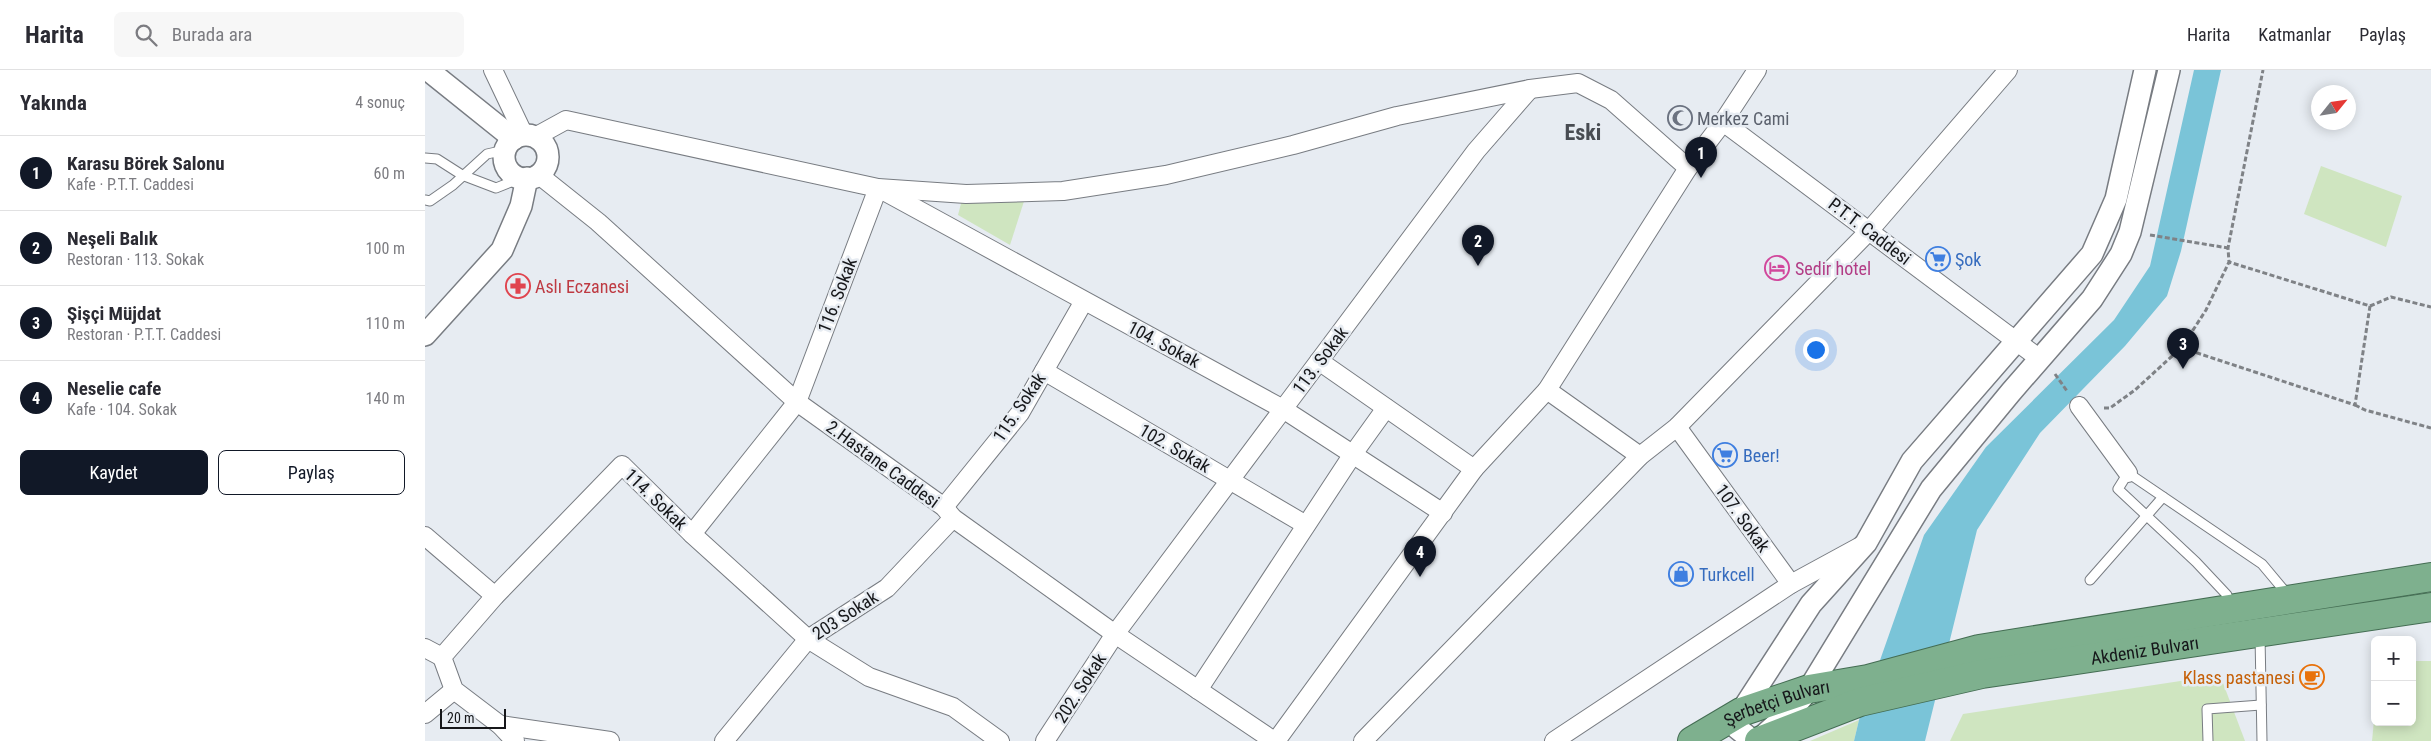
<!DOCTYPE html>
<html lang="tr">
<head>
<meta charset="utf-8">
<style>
	:root { --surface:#fff; --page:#f7f7f7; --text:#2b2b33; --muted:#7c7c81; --line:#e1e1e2; --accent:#111827 }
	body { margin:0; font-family:"Roboto Condensed",sans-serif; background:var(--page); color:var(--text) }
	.controls { position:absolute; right:15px; bottom:15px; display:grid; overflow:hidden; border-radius:8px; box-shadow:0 2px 12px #0003 }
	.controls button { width:45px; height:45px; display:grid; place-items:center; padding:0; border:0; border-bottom:1px solid var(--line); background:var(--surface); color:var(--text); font:25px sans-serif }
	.compass { position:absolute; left:1886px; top:15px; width:45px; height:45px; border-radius:50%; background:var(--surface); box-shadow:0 2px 12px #0003; rotate:60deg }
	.scale { position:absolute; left:15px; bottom:12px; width:66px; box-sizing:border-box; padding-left:5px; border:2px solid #16171a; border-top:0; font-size:14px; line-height:18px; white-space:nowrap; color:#16171a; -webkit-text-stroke:4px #e7ecf2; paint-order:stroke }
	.you { position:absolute; left:1390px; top:279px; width:18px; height:18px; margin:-12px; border:4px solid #fff; border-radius:50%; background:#1a73e8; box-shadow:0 0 0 8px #1a73e833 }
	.badge { display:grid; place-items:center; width:32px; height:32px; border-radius:50%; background:var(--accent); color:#fff; font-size:16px; font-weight:700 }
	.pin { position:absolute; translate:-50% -41px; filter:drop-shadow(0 1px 2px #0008) }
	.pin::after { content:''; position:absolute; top:26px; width:18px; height:15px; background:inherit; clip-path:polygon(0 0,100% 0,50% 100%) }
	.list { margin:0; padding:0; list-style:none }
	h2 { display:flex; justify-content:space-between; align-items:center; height:65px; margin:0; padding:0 20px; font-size:21px }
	h2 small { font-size:16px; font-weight:400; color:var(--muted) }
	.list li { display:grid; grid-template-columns:32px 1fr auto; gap:15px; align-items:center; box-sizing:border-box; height:75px; padding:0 20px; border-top:1px solid var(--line) }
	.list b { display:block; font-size:19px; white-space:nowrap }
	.list p { margin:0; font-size:16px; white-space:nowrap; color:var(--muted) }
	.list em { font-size:16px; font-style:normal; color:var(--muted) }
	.actions { display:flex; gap:10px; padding:15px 20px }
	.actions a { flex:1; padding:11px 0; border:1px solid var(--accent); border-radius:8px; text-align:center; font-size:18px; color:var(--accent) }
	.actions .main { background:var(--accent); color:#fff }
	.icon { flex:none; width:28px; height:28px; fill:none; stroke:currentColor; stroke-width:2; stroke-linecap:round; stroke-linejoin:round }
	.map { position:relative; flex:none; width:2006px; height:671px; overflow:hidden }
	header { display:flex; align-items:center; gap:30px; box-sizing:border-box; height:70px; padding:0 25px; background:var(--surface); border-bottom:1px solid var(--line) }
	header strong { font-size:24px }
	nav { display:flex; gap:28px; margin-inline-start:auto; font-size:18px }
	.search { width:350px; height:45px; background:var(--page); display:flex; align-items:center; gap:12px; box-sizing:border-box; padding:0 18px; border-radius:8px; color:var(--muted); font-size:19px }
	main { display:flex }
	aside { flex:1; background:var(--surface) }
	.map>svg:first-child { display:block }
	.green { fill:#cfe5c0 }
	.water { fill:#7ac4d8 }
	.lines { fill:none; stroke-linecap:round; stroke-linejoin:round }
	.service-casing { stroke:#787c82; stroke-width:11 }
	.minor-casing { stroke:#787c82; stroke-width:20 }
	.tertiary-casing { stroke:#787c82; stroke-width:24 }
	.trunk-casing { stroke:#446d53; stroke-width:30 }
	.path { stroke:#7f8286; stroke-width:3; stroke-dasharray:5 2.5; stroke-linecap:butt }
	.service { stroke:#fff; stroke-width:9 }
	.minor { stroke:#fff; stroke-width:18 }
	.tertiary { stroke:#fff; stroke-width:21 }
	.trunk { stroke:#7eb08e; stroke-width:28 }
	.labels { text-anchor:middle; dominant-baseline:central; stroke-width:5; stroke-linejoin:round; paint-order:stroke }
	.worship-label { font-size:18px; fill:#5b616d; stroke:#e7ecf2; text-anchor:start }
	.street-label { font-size:18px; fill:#16171a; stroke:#e7ecf2 }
	.shop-label { font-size:18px; fill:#366cbe; stroke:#e7ecf2; text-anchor:start }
	.hotel-label { font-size:18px; fill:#b23c85; stroke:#e7ecf2; text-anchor:start }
	.health-label { font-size:18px; fill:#be3a42; stroke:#e7ecf2; text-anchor:start }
	.food-label { font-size:18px; fill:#c56008; stroke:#e7ecf2; text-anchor:end }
	.district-label { font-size:22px; font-weight:bold; fill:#484c52; stroke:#e7ecf2 }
</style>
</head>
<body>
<header>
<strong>Harita</strong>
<div class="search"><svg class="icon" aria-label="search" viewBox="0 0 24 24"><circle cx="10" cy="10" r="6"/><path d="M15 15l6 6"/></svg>Burada ara</div>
<nav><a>Harita</a><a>Katmanlar</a><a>Paylaş</a></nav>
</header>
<main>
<aside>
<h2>Yakında<small>4 sonuç</small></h2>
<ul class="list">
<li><span class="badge">1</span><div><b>Karasu Börek Salonu</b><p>Kafe · P.T.T. Caddesi</p></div><em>60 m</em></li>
<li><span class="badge">2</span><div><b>Neşeli Balık</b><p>Restoran · 113. Sokak</p></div><em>100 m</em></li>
<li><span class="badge">3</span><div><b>Şişçi Müjdat</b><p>Restoran · P.T.T. Caddesi</p></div><em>110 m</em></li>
<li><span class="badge">4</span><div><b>Neselie cafe</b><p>Kafe · 104. Sokak</p></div><em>140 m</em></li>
</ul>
<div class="actions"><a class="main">Kaydet</a><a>Paylaş</a></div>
</aside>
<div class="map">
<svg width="2006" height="671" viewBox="0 0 2006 671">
	<rect width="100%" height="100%" fill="#e7ecf2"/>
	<g class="green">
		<path d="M 1896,96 L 1977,126 L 1961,177 L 1879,144 Z"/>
		<path d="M 539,122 L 601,125 L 585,175 L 533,145 Z"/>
		<path d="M 1987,591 L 2006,591 L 2006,671 L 1947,671 L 1950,640 L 1950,652 L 1987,652 Z"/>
		<path d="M 1795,605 L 1820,671 L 1525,671 L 1538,644 Z"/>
		<path d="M 1434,650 L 1429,671 L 1385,671 Z"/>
	</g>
	<path class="water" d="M 1769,0 L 1796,0 L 1756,181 L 1742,226 L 1700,276 L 1615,363 L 1552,460 L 1500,671 L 1429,671 L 1434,650 L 1499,465 L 1561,377 L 1689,250 L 1725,196 Z"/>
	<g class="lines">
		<defs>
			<g id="service">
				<path d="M 0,88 L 12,89 L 37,105 L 71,118 L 96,108"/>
				<path d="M 0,130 L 5,131 L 28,115 L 62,84 L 80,80"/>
				<path d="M 1665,510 L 1738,427"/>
				<path d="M 1805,537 L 1802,525 L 1771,492 L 1693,419 L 1703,403 L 1837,494 L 1863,525"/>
				<path d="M 1835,566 L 1837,671"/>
				<path d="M 1783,671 L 1782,639 L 1836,635"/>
			</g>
			<g id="minor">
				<path d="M 68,0 L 99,65"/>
				<path d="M 1298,52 L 1615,289"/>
				<path d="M 110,67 L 141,50 L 453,118 L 541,124 L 638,121 L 741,105 L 868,75 L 972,46 L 1105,19 L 1153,13 L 1186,30 L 1263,98"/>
				<path d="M 114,105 L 173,152 L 372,332 L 519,437 L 528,448 L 690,564 L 849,671"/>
				<path d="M 457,120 L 858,339 L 1018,443"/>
				<path d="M 894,291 L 1049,399"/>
				<path d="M 619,301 L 881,455"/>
				<path d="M 1122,320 L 1215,386"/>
				<path d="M 1654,336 L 1703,403"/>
				<path d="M 1252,357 L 1366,514"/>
				<path d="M 519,437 L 595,343 L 659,231"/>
				<path d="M 267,464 L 372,332 L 453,118"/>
				<path d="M 0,466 L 70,526"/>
				<path d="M 0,578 L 17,587"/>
				<path d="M 773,620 L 928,384 L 961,338"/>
				<path d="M 0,644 L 29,620"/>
				<path d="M 75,655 L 185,671"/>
				<path d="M 90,671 L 75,655 L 29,620 L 17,587 L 70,526 L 197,395 L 267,464 L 383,569 L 444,607 L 528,637 L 575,671"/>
				<path d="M 299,671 L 383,569 L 462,518 L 528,448"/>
				<path d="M 620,671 L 690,564 L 1051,81 L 1105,19"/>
				<path d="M 851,671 L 1049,399 L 1122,320 L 1263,98 L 1298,52 L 1332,0"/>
				<path d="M 938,671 L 1215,386 L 1252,357 L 1444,161 L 1583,0"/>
				<path d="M 1129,671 L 1366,514 L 1434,477"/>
			</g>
			<g id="tertiary">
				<path d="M 3,0 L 89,69"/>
				<circle cx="101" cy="87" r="22"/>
				<path d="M 0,265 L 77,180 L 96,136 L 102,108"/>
				<path d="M 1338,666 L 1366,641 L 1384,619 L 1506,419 L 1586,322 L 1667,229 L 1696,184 L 1705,162 L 1744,0"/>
				<path d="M 1328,671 L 1312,658 L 1316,642 L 1386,534 L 1441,473 L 1487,391 L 1667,184 L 1691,129 L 1720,0"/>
			</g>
			<g id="trunk">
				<path id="s1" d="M 1267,671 L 1316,642 L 1384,619 L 1443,609 L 1554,579 L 2006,507"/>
				<path id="s2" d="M 1334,671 L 1435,632 L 1557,604 L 2006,537"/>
			</g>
		</defs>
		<use href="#service" class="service-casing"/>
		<use href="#minor" class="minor-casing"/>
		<use href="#tertiary" class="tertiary-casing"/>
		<use href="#trunk" class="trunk-casing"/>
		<g class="path">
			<path d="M 1725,165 L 1803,178"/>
			<path d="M 1945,236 L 1966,227 L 2006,237"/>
			<path d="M 1757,278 L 1930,335 L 1945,236 L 1804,192"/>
			<path d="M 1630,304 L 1642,321"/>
			<path d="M 1930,335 L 1940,340 L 2006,358"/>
			<path d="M 1679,338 L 1685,338 L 1710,320 L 1757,277 L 1781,240 L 1804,192 L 1803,178 L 1838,0"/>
		</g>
		<use href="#service" class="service"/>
		<use href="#minor" class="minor"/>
		<use href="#tertiary" class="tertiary"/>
		<use href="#trunk" class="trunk"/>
	</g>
	<defs>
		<symbol id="mosque-ring" viewBox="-11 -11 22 22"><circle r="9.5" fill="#e7ecf2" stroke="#6b7280" stroke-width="1.5"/><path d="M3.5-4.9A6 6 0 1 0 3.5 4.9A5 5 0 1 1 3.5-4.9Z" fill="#6b7280"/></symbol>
		<symbol id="supermarket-ring" viewBox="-11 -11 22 22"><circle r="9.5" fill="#e7ecf2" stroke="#3f7fe0" stroke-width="1.5"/><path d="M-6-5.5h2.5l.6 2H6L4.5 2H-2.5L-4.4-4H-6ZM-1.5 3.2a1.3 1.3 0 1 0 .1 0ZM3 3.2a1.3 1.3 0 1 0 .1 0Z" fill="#3f7fe0"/></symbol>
		<symbol id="hotel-ring" viewBox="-11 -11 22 22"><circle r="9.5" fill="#e7ecf2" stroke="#d1479c" stroke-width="1.5"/><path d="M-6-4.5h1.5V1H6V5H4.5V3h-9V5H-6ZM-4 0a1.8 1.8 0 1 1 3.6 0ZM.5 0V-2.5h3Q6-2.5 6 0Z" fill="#d1479c"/></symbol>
		<symbol id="pharmacy-ring" viewBox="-11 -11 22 22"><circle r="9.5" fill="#e7ecf2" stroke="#e0444e" stroke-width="1.5"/><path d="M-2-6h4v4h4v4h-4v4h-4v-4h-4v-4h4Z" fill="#e0444e"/></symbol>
		<symbol id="shop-ring" viewBox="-11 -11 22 22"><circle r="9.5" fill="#e7ecf2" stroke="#3f7fe0" stroke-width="1.5"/><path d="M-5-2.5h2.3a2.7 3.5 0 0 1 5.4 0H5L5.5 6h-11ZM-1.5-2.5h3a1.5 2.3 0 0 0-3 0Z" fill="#3f7fe0"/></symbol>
		<symbol id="cafe-ring" viewBox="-11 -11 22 22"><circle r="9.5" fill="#e7ecf2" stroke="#e8710a" stroke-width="1.5"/><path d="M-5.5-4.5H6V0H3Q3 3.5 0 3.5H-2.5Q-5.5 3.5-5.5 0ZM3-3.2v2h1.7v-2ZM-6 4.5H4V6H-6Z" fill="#e8710a"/></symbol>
	</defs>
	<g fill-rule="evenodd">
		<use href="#mosque-ring" x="1241" y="34" width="28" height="28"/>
		<use href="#supermarket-ring" x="1499" y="175" width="28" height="28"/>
		<use href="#hotel-ring" x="1338" y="184" width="28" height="28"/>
		<use href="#pharmacy-ring" x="79" y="202" width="28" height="28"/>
		<use href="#supermarket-ring" x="1286" y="371" width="28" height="28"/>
		<use href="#shop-ring" x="1242" y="490" width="28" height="28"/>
		<use href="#cafe-ring" x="1873" y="593" width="28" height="28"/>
	</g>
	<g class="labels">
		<g class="worship-label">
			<text x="1272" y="48">Merkez Cami</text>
		</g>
		<g class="street-label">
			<text transform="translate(1445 161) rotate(37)">P.T.T. Caddesi</text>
			<text transform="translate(412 225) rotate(-69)">116. Sokak</text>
			<text transform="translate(739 274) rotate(28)">104. Sokak</text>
			<text transform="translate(895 290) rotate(-53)">113. Sokak</text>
			<text transform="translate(594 337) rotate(-56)">115. Sokak</text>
			<text transform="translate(750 378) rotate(30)">102. Sokak</text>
			<text transform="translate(458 394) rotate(36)">2.Hastane Caddesi</text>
			<text transform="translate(231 429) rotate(44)">114. Sokak</text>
			<text transform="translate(1318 448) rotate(54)">107. Sokak</text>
			<text transform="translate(420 545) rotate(-33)">203 Sokak</text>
			<text stroke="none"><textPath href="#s2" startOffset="398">Akdeniz Bulvarı</textPath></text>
			<text transform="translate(655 618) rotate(-57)">202. Sokak</text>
			<text stroke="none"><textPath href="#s1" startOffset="94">Şerbetçi Bulvarı</textPath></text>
		</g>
		<g class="shop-label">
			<text x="1530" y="189">Şok</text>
			<text x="1318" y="385">Beer!</text>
			<text x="1274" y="504">Turkcell</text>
		</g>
		<g class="hotel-label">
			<text x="1370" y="198">Sedir hotel</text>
		</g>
		<g class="health-label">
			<text x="110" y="216">Aslı Eczanesi</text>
		</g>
		<g class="food-label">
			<text x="1870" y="607">Klass pastanesi</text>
		</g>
		<g class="district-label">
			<text x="1158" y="62">Eski</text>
		</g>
	</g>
</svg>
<div class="controls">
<button>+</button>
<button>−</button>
</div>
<svg class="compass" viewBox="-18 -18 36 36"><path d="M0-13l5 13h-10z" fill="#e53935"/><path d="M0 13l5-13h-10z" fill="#7c7c81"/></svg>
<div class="scale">20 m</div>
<div class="you"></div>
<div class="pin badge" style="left:1276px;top:108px">1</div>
<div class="pin badge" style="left:1053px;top:196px">2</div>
<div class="pin badge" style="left:1758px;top:299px">3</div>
<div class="pin badge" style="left:995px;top:507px">4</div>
</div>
</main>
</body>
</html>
